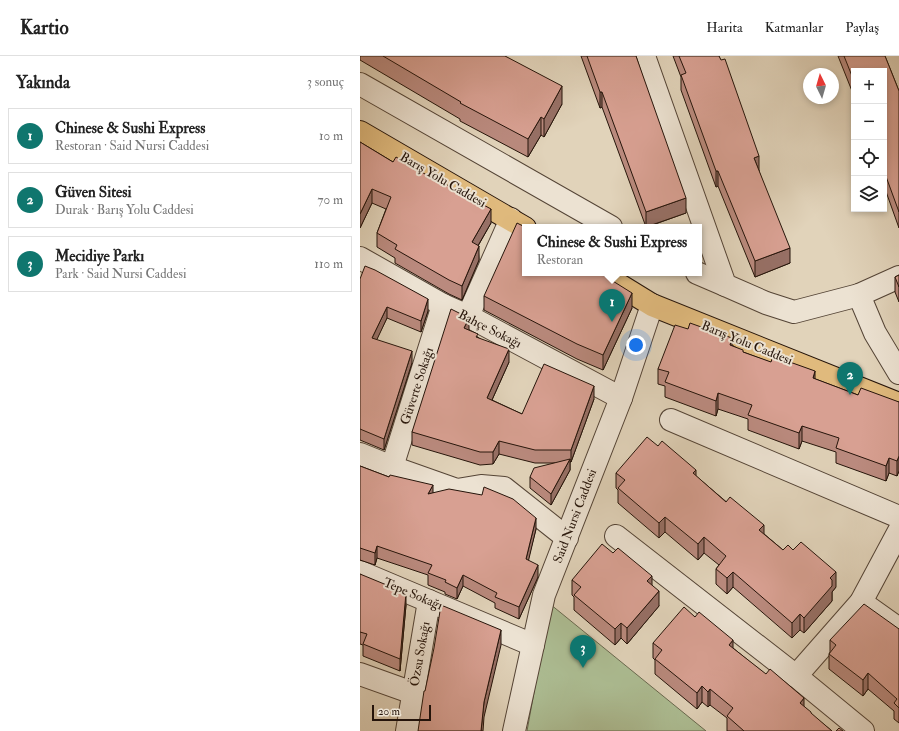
<!DOCTYPE html>
<html lang="tr">
<head>
<meta charset="utf-8">
<style>
	:root { --surface:#fff; --page:#f6f6f6; --text:#222; --muted:#767676; --line:#e0e0e0; --accent:#0f766e }
	body { margin:0; font-family:"IM FELL Double Pica",serif; background:var(--page); color:var(--text) }
	.controls { position:absolute; right:12px; top:12px; display:grid; overflow:hidden; border-radius:0px; box-shadow:0 2px 6px #0003 }
	.controls button { width:36px; height:36px; display:grid; place-items:center; padding:0; border:0; border-bottom:1px solid var(--line); background:var(--surface); color:var(--text); font:20px sans-serif }
	.compass { position:absolute; left:443px; top:12px; width:36px; height:36px; border-radius:50%; background:var(--surface); box-shadow:0 2px 6px #0003; rotate:355deg }
	.scale { position:absolute; left:12px; bottom:10px; width:59px; box-sizing:border-box; padding-left:4px; border:2px solid #25140a; border-top:0; font-size:11px; line-height:14px; white-space:nowrap; color:#25140a; -webkit-text-stroke:3px #ece2d2; paint-order:stroke }
	.you { position:absolute; left:276px; top:289px; width:14px; height:14px; margin:-10px; border:3px solid #fff; border-radius:50%; background:#1a73e8; box-shadow:0 0 0 6px #1a73e833 }
	.badge { display:grid; place-items:center; width:26px; height:26px; border-radius:50%; background:var(--accent); color:#fff; font-size:13px; font-weight:700 }
	.pin { position:absolute; translate:-50% -33px; filter:drop-shadow(0 1px 2px #0008) }
	.pin::after { content:''; position:absolute; top:21px; width:14px; height:12px; background:inherit; clip-path:polygon(0 0,100% 0,50% 100%) }
	.popup { position:absolute; left:162px; top:168px; width:180px; height:52px; box-sizing:border-box; display:grid; place-content:center; border-radius:0px; background:var(--surface); filter:drop-shadow(0 1px 3px #0005); font-size:13px; white-space:nowrap; color:var(--muted) }
	.popup b { font-size:15px; color:var(--text) }
	.popup::after { content:''; position:absolute; left:50%; top:100%; margin-left:-8px; border:8px solid transparent; border-top-color:var(--surface) }
	.list { margin:0; padding:0; list-style:none }
	h2 { display:flex; justify-content:space-between; align-items:center; height:52px; margin:0; padding:0 16px; font-size:17px }
	h2 small { font-size:13px; font-weight:400; color:var(--muted) }
	.list li { display:grid; grid-template-columns:26px 1fr auto; gap:12px; align-items:center; box-sizing:border-box; height:56px; margin:0 8px 8px; padding:0 8px; border:1px solid var(--line); border-radius:0px }
	.list b { display:block; font-size:15px; white-space:nowrap }
	.list p { margin:0; font-size:13px; white-space:nowrap; color:var(--muted) }
	.list em { font-size:13px; font-style:normal; color:var(--muted) }
	.icon { flex:none; width:22px; height:22px; fill:none; stroke:currentColor; stroke-width:2; stroke-linecap:round; stroke-linejoin:round }
	.map { position:relative; flex:none; width:539px; height:675px; overflow:hidden }
	header { display:flex; align-items:center; gap:24px; box-sizing:border-box; height:56px; padding:0 20px; background:var(--surface); border-bottom:1px solid var(--line) }
	header strong { font-size:19px }
	nav { display:flex; gap:22px; margin-inline-start:auto; font-size:14px }
	main { display:flex }
	aside { flex:1; background:var(--surface) }
	.map>svg:first-child { display:block }
	.green { fill:#adbe94; stroke:#69694f }
	.lines { fill:none; stroke-linecap:round; stroke-linejoin:round }
	.minor-casing { stroke:#544436; stroke-width:24 }
	.major-casing { stroke:#25140a; stroke-width:24 }
	.minor { stroke:#ece2d2; stroke-width:22 }
	.major { stroke:#e0ba7d; stroke-width:22 }
	.wall { fill:#ba8a7e; stroke:#25140a }
	.shaded-wall { fill:#977066; stroke:#25140a }
	.building { fill:#d8a092; stroke:#25140a }
	.labels { text-anchor:middle; dominant-baseline:central; stroke-width:4; stroke-linejoin:round; paint-order:stroke }
	.street-label { font-size:13px; fill:#25140a; stroke:#ece2d2 }
</style>
</head>
<body>
<header>
<strong>Kartio</strong>
<nav><a>Harita</a><a>Katmanlar</a><a>Paylaş</a></nav>
</header>
<main>
<aside>
<h2>Yakında<small>3 sonuç</small></h2>
<ul class="list">
<li><span class="badge">1</span><div><b>Chinese &amp; Sushi Express</b><p>Restoran · Said Nursi Caddesi</p></div><em>10 m</em></li>
<li><span class="badge">2</span><div><b>Güven Sitesi</b><p>Durak · Barış Yolu Caddesi</p></div><em>70 m</em></li>
<li><span class="badge">3</span><div><b>Mecidiye Parkı</b><p>Park · Said Nursi Caddesi</p></div><em>110 m</em></li>
</ul>
</aside>
<div class="map">
<svg width="539" height="675" viewBox="0 0 539 675">
	<rect width="100%" height="100%" fill="#e1d3ba"/>
	<filter id="stains"><feTurbulence type="fractalNoise" baseFrequency=".005" numOctaves="4"/><feColorMatrix values="0 0 0 0 .2 0 0 0 0 .09 0 0 0 0 .02 0 0 0 .5 -.17"/></filter>
	<radialGradient id="worn" r=".72"><stop offset=".6" stop-color="#630" stop-opacity="0"/><stop offset="1" stop-color="#630" stop-opacity=".3"/></radialGradient>
	<path class="green" d="M 190,548 L 346,675 L 167,675 Z"/>
	<g class="lines">
		<defs>
			<g id="minor">
				<path d="M 284,0 L 365,229 L 406,247 L 434,256 L 499,239 L 539,221"/>
				<path d="M 0,28 L 251,171"/>
				<path d="M 0,202 L 83,249 L 108,260 L 261,342"/>
				<path d="M 337,217 L 365,229"/>
				<path d="M 499,239 L 515,277 L 539,317"/>
				<path d="M 108,260 L 151,163"/>
				<path d="M 311,364 L 539,461"/>
				<path d="M 0,398 L 32,411 L 97,434 L 121,430 L 144,432 L 207,482"/>
				<path d="M 32,411 L 83,249"/>
				<path d="M 256,480 L 436,620 L 503,675"/>
				<path d="M 0,516 L 173,589"/>
				<path d="M 501,546 L 539,573"/>
				<path d="M 0,618 L 53,637"/>
				<path d="M 436,620 L 501,546 L 539,475"/>
				<path d="M 47,675 L 69,545"/>
				<path d="M 154,675 L 184,539 L 261,342 L 292,249"/>
			</g>
			<g id="major">
				<path d="M 0,76 L 165,172"/>
				<path d="M 240,217 L 292,249 L 539,348"/>
			</g>
		</defs>
		<use href="#minor" class="minor-casing"/>
		<use href="#major" class="major-casing"/>
		<use href="#minor" class="minor"/>
		<use href="#major" class="major"/>
	</g>
	<g class="wall">
		<path d="M 0,0 L 145,0 L 202,48 L 184,81 L 181,79 L 168,101 L 100,65 L 100,63 L 0,4 Z"/>
		<path d="M 221,0 L 276,0 L 326,157 L 287,171 L 286,171 L 242,51 L 240,52 Z"/>
		<path d="M 313,0 L 359,0 L 399,115 L 430,207 L 395,221 L 358,130 L 356,131 L 321,34 L 321,21 Z"/>
		<path d="M 478,0 L 525,0 L 539,35 L 539,172 L 524,130 L 524,15 L 494,15 L 494,40 Z"/>
		<path d="M 0,86 L 33,106 L 77,125 L 131,167 L 118,190 L 119,204 L 102,244 L 89,238 L 35,207 L 35,202 L 17,191 L 17,177 L 26,153 L 12,147 L 0,172 Z"/>
		<path d="M 539,219 L 539,246 L 535,236 L 535,221 Z"/>
		<path d="M 0,223 L 68,255 L 61,276 L 27,262 L 16,284 L 52,307 L 24,394 L 0,384 Z"/>
		<path d="M 124,240 L 272,252 L 243,314 L 217,303 L 124,254 Z"/>
		<path d="M 328,273 L 372,289 L 383,296 L 498,339 L 539,346 L 539,415 L 537,420 L 529,417 L 526,425 L 476,407 L 476,396 L 442,385 L 439,393 L 388,374 L 388,363 L 358,353 L 356,360 L 305,341 L 305,330 L 298,328 L 298,313 Z"/>
		<path d="M 109,274 L 149,306 L 132,344 L 162,358 L 234,343 L 211,406 L 210,406 L 210,414 L 191,449 L 170,432 L 170,421 L 195,407 L 175,407 L 139,398 L 133,408 L 120,409 L 52,389 L 52,376 Z"/>
		<path d="M 298,390 L 336,420 L 423,494 L 476,531 L 472,536 L 472,545 L 444,577 L 440,574 L 432,582 L 373,531 L 367,538 L 356,528 L 356,513 L 359,509 L 344,497 L 338,504 L 305,476 L 299,482 L 258,447 L 258,434 L 256,432 L 256,417 Z"/>
		<path d="M 0,410 L 29,421 L 176,473 L 168,504 L 178,521 L 159,563 L 135,552 L 135,547 L 103,530 L 97,543 L 85,538 L 85,536 L 68,529 L 68,519 L 17,502 L 15,509 L 0,504 Z"/>
		<path d="M 0,518 L 46,549 L 40,615 L 3,600 L 3,589 L 0,588 Z"/>
		<path d="M 212,524 L 292,529 L 299,550 L 267,588 L 261,582 L 255,589 L 214,554 L 214,541 L 212,539 Z"/>
		<path d="M 335,561 L 444,650 L 451,658 L 472,675 L 367,675 L 367,662 L 350,649 L 348,651 L 342,646 L 337,653 L 295,618 L 295,604 L 293,602 L 293,587 Z"/>
		<path d="M 539,573 L 539,667 L 534,663 L 534,655 L 508,633 L 503,640 L 469,613 L 469,598 L 470,596 L 470,584 Z"/>
	</g>
	<g class="shaded-wall">
		<path d="M 202,30 L 202,48 L 184,81 L 184,63 Z"/>
		<path d="M 240,36 L 242,36 L 242,51 L 240,52 Z"/>
		<path d="M 181,61 L 181,79 L 168,101 L 168,83 Z"/>
		<path d="M 399,100 L 399,115 L 394,102 Z"/>
		<path d="M 356,115 L 358,115 L 358,130 L 356,131 Z"/>
		<path d="M 12,133 L 12,147 L 0,172 L 0,158 Z"/>
		<path d="M 326,142 L 326,157 L 286,171 L 286,156 Z"/>
		<path d="M 131,153 L 131,167 L 112,200 L 112,186 Z"/>
		<path d="M 119,190 L 119,204 L 102,244 L 102,230 Z"/>
		<path d="M 430,192 L 430,207 L 395,221 L 395,205 Z"/>
		<path d="M 272,237 L 272,252 L 243,314 L 243,299 Z"/>
		<path d="M 68,243 L 68,255 L 61,276 L 61,265 Z"/>
		<path d="M 27,251 L 27,262 L 12,294 L 12,282 Z"/>
		<path d="M 109,262 L 109,275 L 104,272 Z"/>
		<path d="M 372,282 L 372,298 L 370,289 Z"/>
		<path d="M 149,293 L 149,306 L 127,355 L 127,342 Z"/>
		<path d="M 52,295 L 52,307 L 24,394 L 24,383 Z"/>
		<path d="M 455,315 L 455,330 L 453,322 Z"/>
		<path d="M 234,330 L 234,343 L 211,406 L 211,394 Z"/>
		<path d="M 358,337 L 358,353 L 356,360 L 356,345 Z"/>
		<path d="M 442,370 L 442,385 L 439,393 L 439,377 Z"/>
		<path d="M 139,385 L 139,398 L 133,408 L 133,396 Z"/>
		<path d="M 539,400 L 539,415 L 537,420 L 537,405 Z"/>
		<path d="M 529,402 L 529,417 L 526,425 L 526,410 Z"/>
		<path d="M 210,403 L 210,414 L 191,449 L 191,438 Z"/>
		<path d="M 336,414 L 336,429 L 333,417 Z"/>
		<path d="M 73,429 L 73,441 L 68,438 Z"/>
		<path d="M 305,461 L 305,476 L 299,482 L 299,467 Z"/>
		<path d="M 176,462 L 176,473 L 166,515 L 166,503 Z"/>
		<path d="M 404,469 L 404,485 L 399,474 Z"/>
		<path d="M 344,481 L 344,497 L 338,504 L 338,488 Z"/>
		<path d="M 17,490 L 17,502 L 15,509 L 15,497 Z"/>
		<path d="M 178,509 L 178,521 L 159,563 L 159,551 Z"/>
		<path d="M 373,516 L 373,531 L 367,538 L 367,522 Z"/>
		<path d="M 476,516 L 476,531 L 472,536 L 472,545 L 444,577 L 444,562 L 470,522 Z"/>
		<path d="M 103,519 L 103,530 L 97,543 L 97,532 Z"/>
		<path d="M 292,520 L 292,535 L 287,525 Z"/>
		<path d="M 299,535 L 299,550 L 267,588 L 267,572 Z"/>
		<path d="M 46,537 L 46,549 L 40,615 L 40,603 Z"/>
		<path d="M 440,558 L 440,574 L 432,582 L 432,567 Z"/>
		<path d="M 261,567 L 261,582 L 255,589 L 255,573 Z"/>
		<path d="M 141,574 L 141,589 L 124,661 L 123,675 L 121,675 L 124,646 Z"/>
		<path d="M 373,584 L 373,599 L 369,589 Z"/>
		<path d="M 508,617 L 508,633 L 503,640 L 503,624 Z"/>
		<path d="M 342,630 L 342,646 L 337,653 L 337,637 Z"/>
		<path d="M 350,633 L 350,649 L 348,651 L 348,636 Z"/>
		<path d="M 444,642 L 444,657 L 440,647 Z"/>
	</g>
	<g class="building">
		<path d="M 23,0 L 145,0 L 202,30 L 184,63 L 181,61 L 168,83 L 100,47 L 101,46 Z"/>
		<path d="M 227,0 L 276,0 L 326,142 L 286,156 L 242,36 L 240,36 Z"/>
		<path d="M 319,0 L 359,0 L 361,4 L 365,3 L 399,100 L 394,102 L 430,192 L 395,205 L 358,115 L 356,115 L 321,19 L 326,17 Z"/>
		<path d="M 484,0 L 525,0 L 539,35 L 539,156 L 524,115 L 524,15 L 494,15 L 494,25 Z"/>
		<path d="M 0,86 L 33,106 L 36,101 L 77,125 L 78,124 L 131,153 L 112,186 L 119,190 L 102,230 L 89,224 L 35,193 L 37,189 L 17,177 L 31,141 L 12,133 L 0,158 Z"/>
		<path d="M 157,167 L 165,171 L 165,217 L 240,217 L 272,237 L 243,299 L 217,288 L 124,240 Z"/>
		<path d="M 5,210 L 15,214 L 68,243 L 61,265 L 27,251 L 12,282 L 52,295 L 24,383 L 0,373 L 0,223 Z"/>
		<path d="M 539,219 L 539,231 L 535,221 Z"/>
		<path d="M 91,253 L 109,262 L 104,272 L 118,278 L 116,281 L 149,293 L 127,342 L 162,358 L 184,308 L 234,330 L 211,394 L 175,394 L 139,385 L 133,396 L 120,396 L 52,376 Z"/>
		<path d="M 330,267 L 372,282 L 370,289 L 383,294 L 383,296 L 411,306 L 413,300 L 455,315 L 453,322 L 498,339 L 501,332 L 539,346 L 539,400 L 537,405 L 529,402 L 526,410 L 476,392 L 479,382 L 442,370 L 439,377 L 388,359 L 392,349 L 358,337 L 356,345 L 305,326 L 309,316 L 298,313 L 315,269 L 328,273 Z"/>
		<path d="M 287,381 L 298,390 L 302,385 L 336,414 L 333,417 L 366,446 L 370,441 L 404,469 L 399,474 L 423,494 L 428,489 L 433,494 L 441,486 L 476,516 L 470,522 L 472,524 L 472,530 L 444,562 L 440,558 L 432,567 L 373,516 L 367,522 L 356,513 L 366,500 L 344,481 L 338,488 L 305,461 L 299,467 L 258,432 L 265,424 L 256,417 Z"/>
		<path d="M 210,403 L 191,438 L 170,421 L 174,412 Z"/>
		<path d="M 0,410 L 29,421 L 30,419 L 73,429 L 68,438 L 89,433 L 122,439 L 124,431 L 153,443 L 176,462 L 166,503 L 178,509 L 159,551 L 135,541 L 137,537 L 103,519 L 97,532 L 85,526 L 86,524 L 68,517 L 72,509 L 17,490 L 15,497 L 0,492 Z"/>
		<path d="M 242,488 L 253,497 L 258,492 L 292,520 L 287,525 L 299,535 L 267,572 L 261,567 L 255,573 L 214,539 L 221,531 L 212,524 Z"/>
		<path d="M 0,518 L 46,537 L 40,603 L 3,588 L 7,578 L 0,576 Z"/>
		<path d="M 504,548 L 539,573 L 539,652 L 534,647 L 537,643 L 508,617 L 503,624 L 469,598 L 476,589 L 470,584 Z"/>
		<path d="M 81,549 L 141,574 L 124,646 L 121,675 L 58,675 L 64,635 L 65,635 L 74,592 Z"/>
		<path d="M 324,551 L 335,561 L 339,556 L 373,584 L 369,589 L 406,618 L 410,613 L 444,642 L 440,647 L 451,656 L 451,657 L 472,675 L 384,675 L 367,660 L 373,652 L 350,633 L 348,636 L 342,630 L 337,637 L 295,603 L 302,594 L 293,587 Z"/>
		<path d="M 479,672 L 483,675 L 476,675 Z"/>
	</g>
	<g class="labels">
		<g class="street-label">
			<text transform="translate(83 124) rotate(30)">Barış Yolu Caddesi</text>
			<text transform="translate(130 273) rotate(27)">Bahçe Sokağı</text>
			<text transform="translate(387 287) rotate(22)">Barış Yolu Caddesi</text>
			<text transform="translate(57 330) rotate(-72)">Güverte Sokağı</text>
			<text transform="translate(215 460) rotate(-69)">Said Nursi Caddesi</text>
			<text transform="translate(53 538) rotate(23)">Tepe Sokağı</text>
			<text transform="translate(60 598) rotate(-80)">Özsu Sokağı</text>
		</g>
	</g>
	<rect width="100%" height="100%" filter="url(#stains)"/>
	<rect width="100%" height="100%" fill="url(#worn)"/>
</svg>
<div class="controls">
<button>+</button>
<button>−</button>
<button><svg class="icon" aria-label="locate" viewBox="0 0 24 24"><circle cx="12" cy="12" r="6"/><path d="M12 2v4M12 18v4M2 12h4M18 12h4"/></svg></button>
<button><svg class="icon" aria-label="layers" viewBox="0 0 24 24"><path d="M12 4l9 5-9 5-9-5zM3 14l9 5 9-5"/></svg></button>
</div>
<svg class="compass" viewBox="-18 -18 36 36"><path d="M0-13l5 13h-10z" fill="#e53935"/><path d="M0 13l5-13h-10z" fill="#767676"/></svg>
<div class="scale">20 m</div>
<div class="you"></div>
<div class="pin badge" style="left:252px;top:266px">1</div>
<div class="popup"><b>Chinese &amp; Sushi Express</b>Restoran</div>
<div class="pin badge" style="left:490px;top:339px">2</div>
<div class="pin badge" style="left:223px;top:612px">3</div>
</div>
</main>
</body>
</html>
